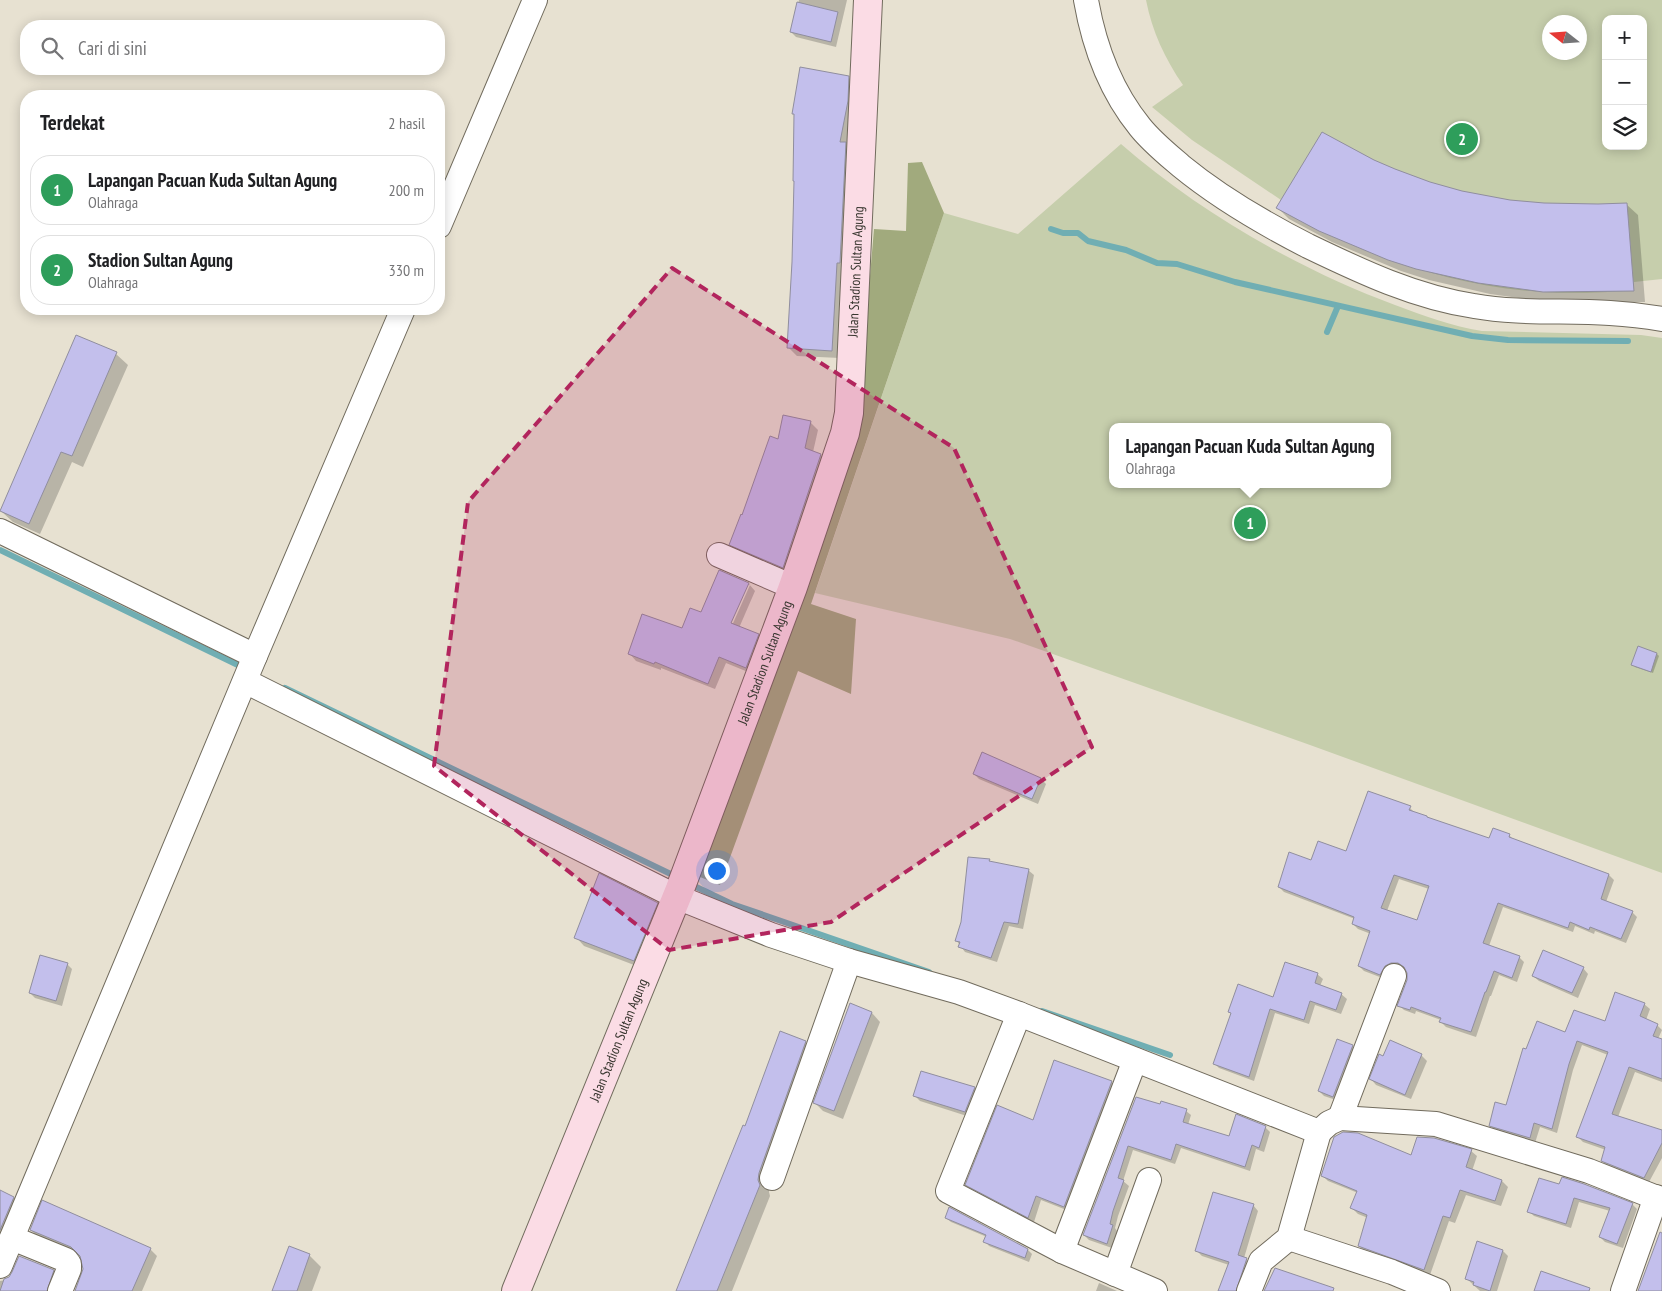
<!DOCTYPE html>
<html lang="id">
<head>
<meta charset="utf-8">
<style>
	:root { --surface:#fff; --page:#f2f2f2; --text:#202124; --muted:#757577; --line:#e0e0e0; --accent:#b2255d }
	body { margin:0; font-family:"PT Sans Narrow",sans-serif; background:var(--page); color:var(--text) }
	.controls { position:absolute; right:15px; top:15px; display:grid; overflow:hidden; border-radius:10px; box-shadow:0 2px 12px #0003 }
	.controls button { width:45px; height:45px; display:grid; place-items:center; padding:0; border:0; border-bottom:1px solid var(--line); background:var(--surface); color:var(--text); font:25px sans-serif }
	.compass { position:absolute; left:1542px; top:15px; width:45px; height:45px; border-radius:50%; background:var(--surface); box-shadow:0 2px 12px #0003; rotate:287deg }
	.you { position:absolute; left:716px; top:870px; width:18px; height:18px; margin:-12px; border:4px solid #fff; border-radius:50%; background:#1a73e8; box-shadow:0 0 0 8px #1a73e833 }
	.badge { display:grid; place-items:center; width:32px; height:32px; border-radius:50%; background:var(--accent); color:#fff; font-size:16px; font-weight:700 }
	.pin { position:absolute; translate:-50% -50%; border:2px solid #fff; box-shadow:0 1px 5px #0006 }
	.popup { position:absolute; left:1109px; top:423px; width:282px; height:65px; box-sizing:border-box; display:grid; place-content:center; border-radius:10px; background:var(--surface); filter:drop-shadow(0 1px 4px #0005); font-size:16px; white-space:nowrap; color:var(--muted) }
	.popup b { font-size:19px; color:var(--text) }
	.popup::after { content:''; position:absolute; left:50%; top:100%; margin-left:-10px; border:10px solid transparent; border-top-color:var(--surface) }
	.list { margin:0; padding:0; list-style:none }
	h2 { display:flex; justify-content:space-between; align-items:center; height:65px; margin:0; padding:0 20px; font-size:21px }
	h2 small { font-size:16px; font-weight:400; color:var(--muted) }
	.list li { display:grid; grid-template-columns:32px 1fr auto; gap:15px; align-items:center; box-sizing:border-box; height:70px; margin:0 10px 10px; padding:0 10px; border:1px solid var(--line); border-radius:20px }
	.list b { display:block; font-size:19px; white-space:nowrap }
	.list p { margin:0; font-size:16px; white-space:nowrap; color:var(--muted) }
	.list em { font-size:16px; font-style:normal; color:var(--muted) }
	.icon { flex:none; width:28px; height:28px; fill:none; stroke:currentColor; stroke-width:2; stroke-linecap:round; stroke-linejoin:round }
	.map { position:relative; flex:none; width:1662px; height:1291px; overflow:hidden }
	.search { position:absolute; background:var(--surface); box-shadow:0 2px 12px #0003; left:20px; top:20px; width:425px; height:55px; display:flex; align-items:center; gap:12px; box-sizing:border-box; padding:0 18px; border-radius:20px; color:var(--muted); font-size:19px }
	.panel { position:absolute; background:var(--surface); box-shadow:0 2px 12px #0003; left:20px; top:90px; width:425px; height:225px; border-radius:20px }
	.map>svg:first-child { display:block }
	.green { fill:#c6ceac; fill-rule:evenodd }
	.forest { fill:#a1aa7d }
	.shadow { fill:#0003; fill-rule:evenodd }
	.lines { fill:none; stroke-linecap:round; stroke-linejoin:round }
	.stream { stroke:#70aeb3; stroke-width:6 }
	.building { fill:#c3bfec; stroke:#908e9e; fill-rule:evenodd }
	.minor-casing { stroke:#716b5d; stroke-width:26 }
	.secondary-casing { stroke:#716b5d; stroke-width:30 }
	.minor { stroke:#fff; stroke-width:24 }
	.secondary { stroke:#fbdce5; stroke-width:28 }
	.marked { fill:#b2255d; fill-opacity:0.2; stroke:#b2255d; stroke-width:4; stroke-dasharray:10 6; stroke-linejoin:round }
	.labels { text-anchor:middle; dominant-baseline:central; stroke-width:5; stroke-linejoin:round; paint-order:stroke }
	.street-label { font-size:14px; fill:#38362f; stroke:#e7e1d1 }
</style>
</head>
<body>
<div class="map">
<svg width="1662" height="1291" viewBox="0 0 1662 1291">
	<rect width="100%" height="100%" fill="#e7e1d1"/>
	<g class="green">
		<path d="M 1146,0 L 1662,0 L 1662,279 L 1634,282 L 1634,291 C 1604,292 1573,294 1543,292 C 1445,286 1362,253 1276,208 L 1281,200 L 1192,140 L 1152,107 L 1183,85 C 1165,59 1152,31 1146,0 ZM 1606,19 L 1643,19 L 1643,146 L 1606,146 ZM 1550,22 L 1580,22 L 1580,52 L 1550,52 Z"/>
		<path d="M 1121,144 C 1199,212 1298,269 1395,305 C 1424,316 1452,326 1482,331 L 1641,335 L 1662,338 L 1662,873 L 1310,745 L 1010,639 L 815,593 L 944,213 L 1018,234 ZM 1112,427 L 1388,427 L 1388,484 L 1112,484 Z"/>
	</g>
	<path class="forest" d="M 922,162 L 944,213 L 811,604 L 856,619 L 851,694 L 798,671 L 720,885 L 700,877 L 776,667 L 856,441 L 874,229 L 906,231 L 908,163 Z"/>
	<g class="shadow">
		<path d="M 799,0 L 847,0 L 836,47 L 796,37 L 791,32 Z"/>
		<path d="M 848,77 L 857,85 L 840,358 L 797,356 L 788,347 L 794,262 L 795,115 L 793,114 Z"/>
		<path d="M 1373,161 L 1430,183 L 1462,192 L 1509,201 L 1544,205 L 1626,204 L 1638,215 L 1645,302 L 1555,303 L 1490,294 L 1429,280 L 1401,271 L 1332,242 L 1289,219 L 1278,208 Z"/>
		<path d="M 77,336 L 116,354 L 128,365 L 83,467 L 72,462 L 40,534 L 13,522 L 1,511 Z"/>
		<path d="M 810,422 L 818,430 L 813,452 L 821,455 L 829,463 L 791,575 L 739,552 L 731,544 L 779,441 Z"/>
		<path d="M 720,572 L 749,584 L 755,591 L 739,628 L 758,635 L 765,642 L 753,674 L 726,663 L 715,689 L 661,668 L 661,670 L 636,661 L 630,654 L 683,630 L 701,614 ZM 747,585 L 750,585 L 730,630 L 727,628 Z"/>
		<path d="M 1657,654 L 1659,656 L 1653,673 L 1635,667 L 1633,665 Z"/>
		<path d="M 974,774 L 1041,779 L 1046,784 L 1038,804 L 979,779 Z"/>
		<path d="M 1410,808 L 1415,813 L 1490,839 L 1509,835 L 1514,840 L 1609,875 L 1614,880 L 1606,902 L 1632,912 L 1637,917 L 1626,943 L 1595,931 L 1594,934 L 1575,926 L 1573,932 L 1503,907 L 1489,946 L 1519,957 L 1524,962 L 1517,982 L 1499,975 L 1491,996 L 1490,996 L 1476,1037 L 1446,1027 L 1441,1022 L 1441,1020 L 1416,1011 L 1415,1014 L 1404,1010 L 1399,1005 L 1408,981 L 1409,974 L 1406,968 L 1398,967 L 1385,979 L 1364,971 L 1359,966 L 1371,934 L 1358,929 L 1353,924 L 1355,919 L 1284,892 L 1279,887 L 1312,861 L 1347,853 ZM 1399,879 L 1429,889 L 1418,921 L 1387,911 Z"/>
		<path d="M 989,860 L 992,863 L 1028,870 L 1034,875 L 1023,929 L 1009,926 L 997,962 L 965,952 L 956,940 Z"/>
		<path d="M 657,904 L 665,912 L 642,968 L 584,946 L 576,937 Z"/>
		<path d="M 67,964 L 72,969 L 62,1006 L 35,998 L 30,993 Z"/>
		<path d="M 1583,968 L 1588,974 L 1578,998 L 1539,981 L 1533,976 Z"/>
		<path d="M 1317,974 L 1323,979 L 1320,986 L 1341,994 L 1347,999 L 1341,1014 L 1315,1005 L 1309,1024 L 1275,1013 L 1254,1081 L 1219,1068 L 1214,1063 L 1232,1014 L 1230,1012 L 1274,998 Z"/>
		<path d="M 1644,1004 L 1650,1009 L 1646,1020 L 1657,1025 L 1662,1030 L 1658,1039 L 1662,1041 L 1662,1082 L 1635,1072 L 1618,1117 L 1662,1132 L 1662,1158 L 1649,1182 L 1607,1166 L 1602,1161 L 1606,1150 L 1583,1142 L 1578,1137 L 1608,1055 L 1582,1045 L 1573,1070 L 1557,1133 L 1540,1127 L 1535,1143 L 1495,1131 L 1490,1125 L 1507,1106 L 1527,1050 L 1566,1033 L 1606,1022 Z"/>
		<path d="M 850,1005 L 872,1013 L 880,1022 L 843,1119 L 823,1111 L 815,1103 Z"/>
		<path d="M 805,1042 L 816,1053 L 769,1185 L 769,1192 L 770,1196 L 732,1291 L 677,1291 L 746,1128 Z"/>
		<path d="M 1390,1042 L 1422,1056 L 1427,1061 L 1411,1099 L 1376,1085 L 1371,1079 Z"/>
		<path d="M 1352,1046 L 1358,1051 L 1339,1101 L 1324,1096 L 1319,1091 Z"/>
		<path d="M 1111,1082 L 1116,1088 L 1069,1211 L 1041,1200 L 1034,1222 L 972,1189 L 967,1184 L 1034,1121 Z"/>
		<path d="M 974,1088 L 980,1094 L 970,1117 L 920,1101 L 915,1096 Z"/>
		<path d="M 1136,1098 L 1186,1111 L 1191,1115 L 1188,1125 L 1230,1138 L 1265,1127 L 1270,1132 L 1264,1152 L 1256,1149 L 1250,1171 L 1181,1148 L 1175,1164 L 1133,1150 L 1123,1181 L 1129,1186 L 1118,1216 L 1115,1228 L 1117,1231 L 1112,1248 L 1089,1240 L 1084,1235 Z"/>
		<path d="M 1471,1151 L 1477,1156 L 1472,1171 L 1502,1181 L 1508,1187 L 1501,1206 L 1466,1195 L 1455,1223 L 1449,1221 L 1430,1275 L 1365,1252 L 1359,1246 L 1368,1218 L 1358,1214 L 1352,1208 L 1358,1193 L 1328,1181 L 1322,1175 L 1412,1157 Z"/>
		<path d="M 1539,1180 L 1632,1204 L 1637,1209 L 1623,1248 L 1605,1242 L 1600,1237 L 1610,1211 L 1579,1202 L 1571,1228 L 1534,1216 L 1529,1211 Z"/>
		<path d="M 0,1192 L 13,1198 L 20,1205 L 0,1253 Z"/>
		<path d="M 1253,1205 L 1258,1211 L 1244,1258 L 1252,1265 L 1241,1291 L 1220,1291 L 1229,1265 L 1202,1256 L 1197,1251 Z"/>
		<path d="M 946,1218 L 1028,1250 L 1032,1254 L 1029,1262 L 989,1246 L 985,1241 L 987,1237 L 951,1222 Z"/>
		<path d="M 31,1230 L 150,1249 L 157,1256 L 142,1291 L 76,1291 L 83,1275 L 84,1264 L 80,1254 L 38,1237 Z"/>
		<path d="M 1478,1243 L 1503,1251 L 1508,1256 L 1497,1291 L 1480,1291 L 1467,1279 Z"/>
		<path d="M 309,1255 L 321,1267 L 312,1291 L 274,1291 Z"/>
		<path d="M 53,1271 L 60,1278 L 56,1291 L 0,1291 L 0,1281 Z"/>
		<path d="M 1099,1283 L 1117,1291 L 1096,1291 Z"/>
	</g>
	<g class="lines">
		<g class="stream">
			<path d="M 1051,229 L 1063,233 L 1078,233 L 1088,241 L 1126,250 L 1157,263 L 1177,264 L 1235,282 L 1472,336 L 1508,340 L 1628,341"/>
			<path d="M 1327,332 L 1338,306"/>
			<path d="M 0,550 L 244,668"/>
			<path d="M 285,688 L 679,878"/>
			<path d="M 690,884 L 732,904 L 929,972"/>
			<path d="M 1042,1011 L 1170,1055"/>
		</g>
	</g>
	<g class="building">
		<path d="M 797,2 L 838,12 L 831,42 L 790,32 Z"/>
		<path d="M 800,67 L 849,76 L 848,101 L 840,142 L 846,142 L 840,263 L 837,263 L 832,351 L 787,348 L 792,262 L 794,181 L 793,181 L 794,114 L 792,114 Z"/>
		<path d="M 1322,132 L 1374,160 L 1395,169 L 1430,182 L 1462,191 L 1510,200 L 1544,203 L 1598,204 L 1627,203 L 1634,291 L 1543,292 L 1478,283 L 1416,269 L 1388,260 L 1319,231 L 1276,208 Z"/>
		<path d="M 76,335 L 117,352 L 72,456 L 61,452 L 29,524 L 0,511 Z"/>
		<path d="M 783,415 L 811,421 L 805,448 L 821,454 L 783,568 L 729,545 L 741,514 L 742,515 L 770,436 L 778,439 Z"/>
		<path d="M 719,570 L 749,583 L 731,623 L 759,634 L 746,668 L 719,657 L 708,684 L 655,662 L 654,664 L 628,654 L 642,614 L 682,628 L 690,608 L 701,612 Z"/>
		<path d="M 1638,646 L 1657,653 L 1651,672 L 1631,665 Z"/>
		<path d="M 982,752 L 1041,778 L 1032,799 L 973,774 Z"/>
		<path d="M 1368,791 L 1411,806 L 1409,810 L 1427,816 L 1427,817 L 1489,838 L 1493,828 L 1510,834 L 1509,837 L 1609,874 L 1601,899 L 1633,911 L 1621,939 L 1590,927 L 1589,930 L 1570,922 L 1568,928 L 1498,903 L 1483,943 L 1520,956 L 1512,978 L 1494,971 L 1486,992 L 1485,992 L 1471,1032 L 1439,1022 L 1441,1018 L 1411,1007 L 1410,1010 L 1397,1006 L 1407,980 L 1407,973 L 1404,967 L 1398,963 L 1391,963 L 1385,966 L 1380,975 L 1358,966 L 1370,931 L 1352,924 L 1354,917 L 1278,887 L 1289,852 L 1311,860 L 1318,841 L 1346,851 ZM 1394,875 L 1429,886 L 1417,920 L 1381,908 Z"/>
		<path d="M 968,857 L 990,859 L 989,861 L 1029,869 L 1018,924 L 1004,922 L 991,958 L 958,947 L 960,942 L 955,941 L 961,922 Z"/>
		<path d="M 599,873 L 658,903 L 634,961 L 574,938 Z"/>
		<path d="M 1543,950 L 1584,967 L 1572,993 L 1532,976 Z"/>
		<path d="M 40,955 L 68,963 L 56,1001 L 29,993 Z"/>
		<path d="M 1285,962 L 1318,973 L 1315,983 L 1342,993 L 1336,1010 L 1310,1001 L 1304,1020 L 1270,1009 L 1249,1077 L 1213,1064 L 1231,1013 L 1228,1012 L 1238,984 L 1273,997 Z"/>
		<path d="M 1615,992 L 1645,1003 L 1640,1016 L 1658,1024 L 1653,1036 L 1662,1039 L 1662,1079 L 1629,1067 L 1612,1114 L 1662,1130 L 1662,1143 L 1644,1178 L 1601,1161 L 1605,1147 L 1576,1137 L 1608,1052 L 1577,1041 L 1569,1064 L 1552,1129 L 1534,1123 L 1530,1138 L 1489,1126 L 1495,1102 L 1506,1105 L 1523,1048 L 1526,1049 L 1537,1021 L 1565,1032 L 1574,1010 L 1605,1021 Z"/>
		<path d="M 850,1003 L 872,1012 L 834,1111 L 813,1103 Z"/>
		<path d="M 780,1031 L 806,1041 L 759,1173 L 758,1180 L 760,1185 L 717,1291 L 676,1291 L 743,1125 L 745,1126 Z"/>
		<path d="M 1337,1039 L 1353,1045 L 1333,1097 L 1318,1091 Z"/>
		<path d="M 1390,1040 L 1422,1054 L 1405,1095 L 1369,1079 L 1379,1054 L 1383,1056 Z"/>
		<path d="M 1054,1060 L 1112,1081 L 1064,1207 L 1036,1196 L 1028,1218 L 965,1185 L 997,1105 L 1033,1120 Z"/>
		<path d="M 921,1071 L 975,1087 L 965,1112 L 913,1096 Z"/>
		<path d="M 1136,1097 L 1160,1104 L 1161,1101 L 1187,1109 L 1183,1122 L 1229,1136 L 1236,1114 L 1266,1126 L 1259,1148 L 1252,1145 L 1245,1167 L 1176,1144 L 1171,1160 L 1128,1146 L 1118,1178 L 1124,1180 L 1113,1211 L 1110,1224 L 1113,1225 L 1107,1244 L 1083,1235 Z"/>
		<path d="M 1343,1132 L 1358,1133 L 1411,1155 L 1417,1137 L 1434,1138 L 1472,1149 L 1466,1167 L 1502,1180 L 1495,1201 L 1460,1190 L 1450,1218 L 1443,1216 L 1424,1270 L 1358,1246 L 1367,1215 L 1350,1208 L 1357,1191 L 1321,1176 L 1334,1137 Z"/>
		<path d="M 1562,1177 L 1584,1184 L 1633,1203 L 1617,1244 L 1599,1237 L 1610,1208 L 1574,1198 L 1566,1224 L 1527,1212 L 1539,1178 L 1559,1184 Z"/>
		<path d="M 0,1190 L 14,1197 L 0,1230 Z"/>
		<path d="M 1213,1192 L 1254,1204 L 1238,1255 L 1247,1258 L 1236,1291 L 1218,1291 L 1229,1262 L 1195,1251 Z"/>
		<path d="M 42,1200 L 151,1248 L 132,1291 L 75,1291 L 83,1269 L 80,1256 L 71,1247 L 30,1230 Z"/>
		<path d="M 949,1207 L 1028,1249 L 1025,1258 L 983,1242 L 986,1235 L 945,1218 Z"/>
		<path d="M 1660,1232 L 1662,1233 L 1662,1291 L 1638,1291 Z"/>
		<path d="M 1477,1241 L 1503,1250 L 1490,1291 L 1473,1285 L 1474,1282 L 1465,1279 Z"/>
		<path d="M 289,1246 L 310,1254 L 297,1291 L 272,1291 Z"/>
		<path d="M 19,1256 L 54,1270 L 47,1291 L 0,1291 L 4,1279 L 9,1277 L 12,1272 Z"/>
		<path d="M 1275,1268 L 1334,1288 L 1333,1291 L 1264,1291 Z"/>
		<path d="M 1541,1271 L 1590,1288 L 1589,1291 L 1534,1291 Z"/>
	</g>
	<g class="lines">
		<defs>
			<g id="minor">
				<path d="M 1086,0 C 1094,46 1110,90 1140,127 C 1152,142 1167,154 1181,166 C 1220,198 1263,223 1308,246 C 1362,272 1415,297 1474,306 C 1519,314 1564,310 1610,313 C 1627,314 1645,316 1662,319"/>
				<path d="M 439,226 L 535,0"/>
				<path d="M 0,531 L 255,656"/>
				<path d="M 719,555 L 793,587"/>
				<path d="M 245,681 L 677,897 L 771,935 L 849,961 L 959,992 L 1019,1014 L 1319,1132 L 1329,1123 L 1340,1118 L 1436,1124 L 1589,1171 L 1662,1200"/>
				<path d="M 1019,1014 L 948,1191 L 1062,1251 L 1155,1291"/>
				<path d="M 1340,1118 L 1394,976"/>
				<path d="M 772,1178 L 849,961"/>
				<path d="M 12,1238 L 66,1260 L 69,1264 L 69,1269 L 60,1291"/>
				<path d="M 1289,1238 L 1392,1272 L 1438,1291"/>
				<path d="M 1062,1251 L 1135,1060"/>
				<path d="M 0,1266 L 255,656 L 403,309"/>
				<path d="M 1115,1274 L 1149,1180"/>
				<path d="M 1249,1291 L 1261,1261 L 1289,1238 L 1319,1132"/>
				<path d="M 1623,1291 L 1656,1197"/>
			</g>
			<g id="secondary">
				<path id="s1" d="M 516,1291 L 680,889 L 793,587 L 845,433 L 849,413 L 868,0"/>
			</g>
		</defs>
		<use href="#minor" class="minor-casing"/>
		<use href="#secondary" class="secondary-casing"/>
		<use href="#minor" class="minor"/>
		<use href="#secondary" class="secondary"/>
	</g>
	<path class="marked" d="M 672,268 L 954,448 L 1092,747 L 831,922 L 669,950 L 434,766 L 468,502 Z"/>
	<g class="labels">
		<g class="street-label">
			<text stroke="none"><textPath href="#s1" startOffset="1081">Jalan Stadion Sultan Agung</textPath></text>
			<text stroke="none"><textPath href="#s1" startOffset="676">Jalan Stadion Sultan Agung</textPath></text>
			<text stroke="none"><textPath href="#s1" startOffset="271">Jalan Stadion Sultan Agung</textPath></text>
		</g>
	</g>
</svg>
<div class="controls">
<button>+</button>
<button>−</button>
<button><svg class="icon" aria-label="layers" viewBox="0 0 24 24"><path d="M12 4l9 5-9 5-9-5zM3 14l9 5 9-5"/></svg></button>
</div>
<svg class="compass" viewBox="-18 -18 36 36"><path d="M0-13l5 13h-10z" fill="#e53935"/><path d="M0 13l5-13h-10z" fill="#757577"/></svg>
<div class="you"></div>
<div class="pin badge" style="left:1250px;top:523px;background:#2e9e5b">1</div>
<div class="popup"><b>Lapangan Pacuan Kuda Sultan Agung</b>Olahraga</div>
<div class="pin badge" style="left:1462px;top:139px;background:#2e9e5b">2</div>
<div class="search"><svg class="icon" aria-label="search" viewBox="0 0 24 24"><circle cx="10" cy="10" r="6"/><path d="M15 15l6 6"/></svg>Cari di sini</div>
<section class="panel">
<h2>Terdekat<small>2 hasil</small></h2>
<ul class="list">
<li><span class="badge" style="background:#2e9e5b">1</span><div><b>Lapangan Pacuan Kuda Sultan Agung</b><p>Olahraga</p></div><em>200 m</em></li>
<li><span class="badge" style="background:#2e9e5b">2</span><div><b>Stadion Sultan Agung</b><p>Olahraga</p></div><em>330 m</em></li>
</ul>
</section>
</div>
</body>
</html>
